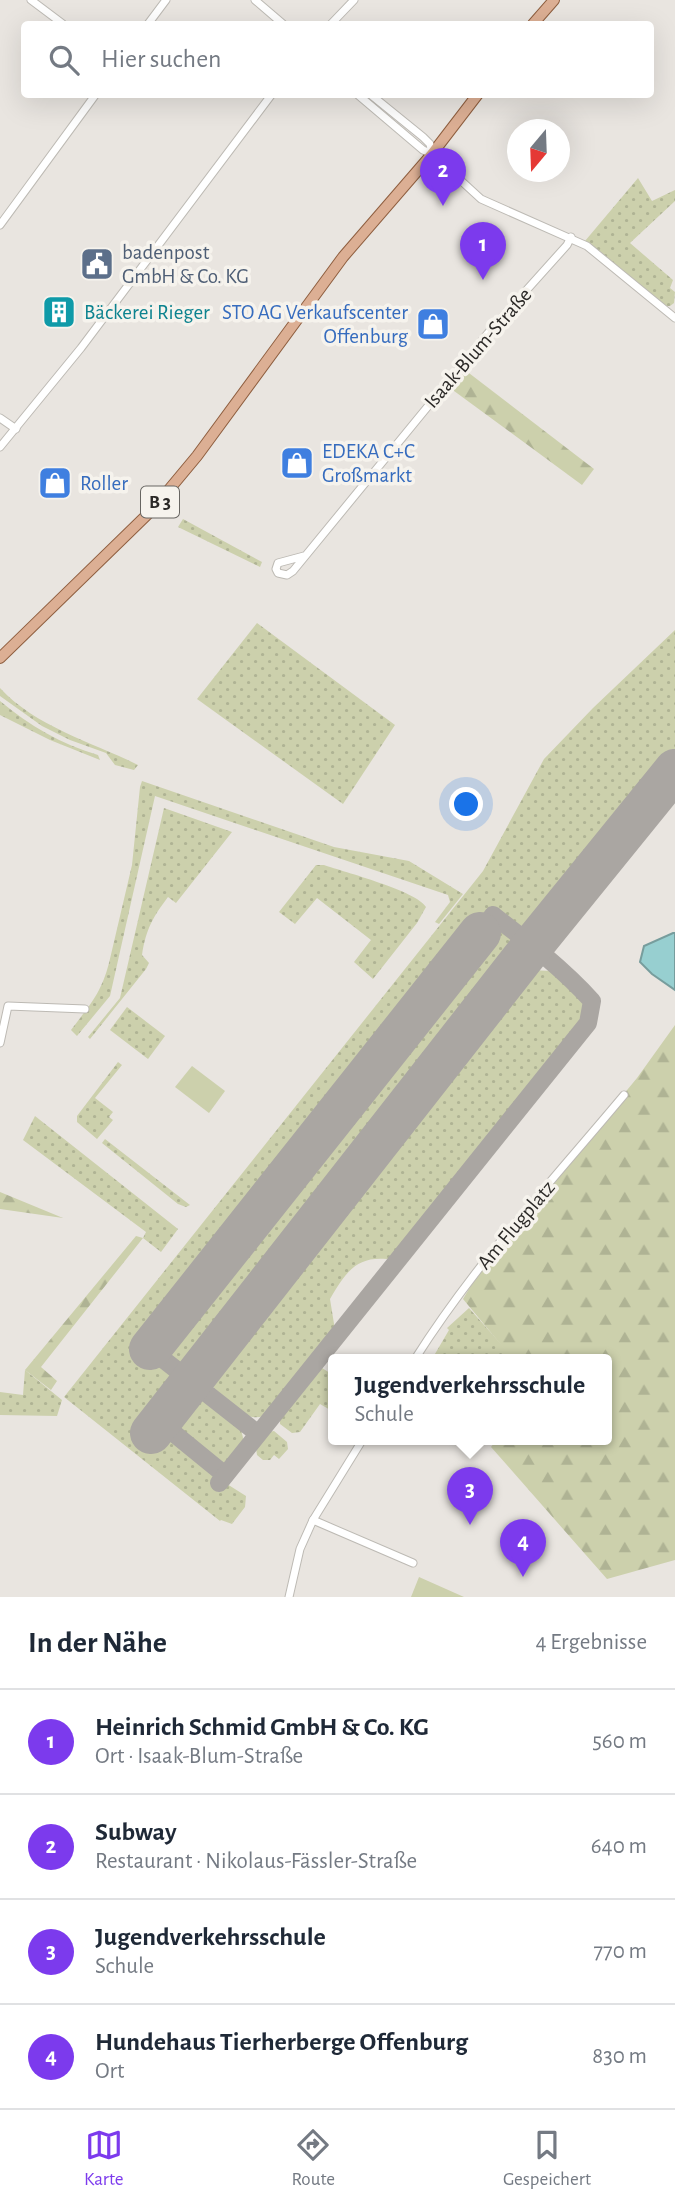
<!DOCTYPE html>
<html lang="de">
<head>
<meta charset="utf-8">
<style>
	:root { --surface:#fff; --page:#f2f2f3; --text:#1f2937; --muted:#747a83; --line:#e0e1e3; --accent:#7c3aed }
	body { margin:0; font-family:"Alegreya Sans",sans-serif; background:var(--page); color:var(--text) }
	.compass { position:absolute; left:507px; top:119px; width:63px; height:63px; border-radius:50%; background:var(--surface); box-shadow:0 7px 28px #0002; rotate:199deg }
	.you { position:absolute; left:467px; top:805px; width:24px; height:24px; margin:-18px; border:5px solid #fff; border-radius:50%; background:#1a73e8; box-shadow:0 0 0 10px #1a73e833 }
	.badge { display:grid; place-items:center; width:46px; height:46px; border-radius:50%; background:var(--accent); color:#fff; font-size:23px; font-weight:700 }
	.pin { position:absolute; translate:-50% -58px; filter:drop-shadow(0 2px 4px #0008) }
	.pin::after { content:''; position:absolute; top:37px; width:24px; height:21px; background:inherit; clip-path:polygon(0 0,100% 0,50% 100%) }
	.popup { position:absolute; left:328px; top:1354px; width:284px; height:91px; box-sizing:border-box; display:grid; place-content:center; border-radius:7px; background:var(--surface); filter:drop-shadow(0 2px 5px #0005); font-size:23px; white-space:nowrap; color:var(--muted) }
	.popup b { font-size:26px; color:var(--text) }
	.popup::after { content:''; position:absolute; left:50%; top:100%; margin-left:-14px; border:14px solid transparent; border-top-color:var(--surface) }
	.list { margin:0; padding:0; list-style:none }
	h2 { display:flex; justify-content:space-between; align-items:center; height:91px; margin:0; padding:0 28px; font-size:30px }
	h2 small { font-size:23px; font-weight:400; color:var(--muted) }
	.list li { display:grid; grid-template-columns:46px 1fr auto; gap:21px; align-items:center; box-sizing:border-box; height:105px; padding:0 28px; border-top:2px solid var(--line) }
	.list b { display:block; font-size:26px; white-space:nowrap }
	.list p { margin:0; font-size:23px; white-space:nowrap; color:var(--muted) }
	.list em { font-size:23px; font-style:normal; color:var(--muted) }
	.icon { flex:none; width:38px; height:38px; fill:none; stroke:currentColor; stroke-width:2; stroke-linecap:round; stroke-linejoin:round }
	.map { position:relative; flex:none; width:675px; height:1597px; overflow:hidden }
	.search { position:absolute; background:var(--surface); box-shadow:0 7px 28px #0002; left:21px; right:21px; top:21px; height:77px; display:flex; align-items:center; gap:18px; box-sizing:border-box; padding:0 24px; border-radius:7px; color:var(--muted); font-size:26px }
	.sheet { height:511px; background:var(--surface) }
	nav { display:flex; justify-content:space-around; align-items:center; box-sizing:border-box; height:98px; border-top:2px solid var(--line); background:var(--surface); font-size:19px; color:var(--muted) }
	nav a { display:grid; justify-items:center; gap:4px }
	nav .on { color:var(--accent) }
	.map>svg:first-child { display:block }
	.grass { fill:url(#grass-dots) }
	.forest { fill:url(#forest-firs) }
	.pitch { fill:#ccd0ac }
	.water { fill:#97cfd0; stroke:#779d9d; stroke-width:2 }
	.lines { fill:none; stroke-linecap:round; stroke-linejoin:round }
	.taxiway { stroke:#aaa6a2; stroke-width:18 }
	.runway { stroke:#aaa6a2; stroke-width:42 }
	.street-casing { stroke:#bdbab4; stroke-width:9 }
	.primary-casing { stroke:#8e5e3f; stroke-width:12 }
	.street { stroke:#fff; stroke-width:7 }
	.primary { stroke:#dcaf94; stroke-width:10 }
	.labels { text-anchor:middle; dominant-baseline:central; stroke-width:7; stroke-linejoin:round; paint-order:stroke }
	.shield { fill:#f6f3ed; stroke:#686662; stroke-width:2 }
	.shield-label { font-size:19px; font-weight:bold; fill:#2b2927 }
	.service-label { font-size:21px; fill:#4e5e75; stroke:#f6f3ed; text-anchor:start }
	.culture-label { font-size:21px; fill:#0d838f; stroke:#f6f3ed; text-anchor:start }
	.shop-label { font-size:21px; fill:#366cbe; stroke:#f6f3ed; text-anchor:start }
	.street-label { font-size:21px; fill:#2b2927; stroke:#f6f3ed }
</style>
</head>
<body>
<div class="map">
<svg width="675" height="1597" viewBox="0 0 675 1597">
	<defs>
		<pattern id="grass-dots" width="8" height="8" patternUnits="userSpaceOnUse" patternTransform="scale(1.75)"><rect width="8" height="8" fill="#ccd0ac"/><path d="M2 2h.1M6 6h.1" fill="none" stroke="#afb394" stroke-width="1.8" stroke-linecap="round"/></pattern>
		<pattern id="forest-firs" width="22" height="20" patternUnits="userSpaceOnUse" patternTransform="scale(1.75)"><rect width="22" height="20" fill="#ccd0ac"/><path d="M5 1l3.5 6h-7zM16 11l3.5 6h-7z" fill="#afb394"/></pattern>
	</defs>
	<rect width="100%" height="100%" fill="#e9e5e0"/>
	<g class="grass">
		<path d="M 638,178 L 652,201 L 675,190 L 675,201 L 630,243 L 673,280 L 670,288 L 675,292 L 674,303 L 670,306 L 666,306 L 585,241 Z"/>
		<path d="M 183,519 L 262,562 L 260,567 L 178,527 Z"/>
		<path d="M 257,623 L 395,725 L 343,804 L 197,699 Z"/>
		<path d="M 675,630 L 675,754 L 142,1430 L 156,1441 L 166,1429 L 223,1475 L 214,1487 L 220,1492 L 227,1484 L 246,1496 L 245,1507 L 232,1524 L 221,1520 L 220,1521 L 64,1397 L 483,871 L 544,759 L 593,708 Z"/>
		<path d="M 0,688 C 36,727 92,742 138,765 L 134,770 L 115,765 L 106,753 L 70,740 L 42,726 L 0,696 Z"/>
		<path d="M 0,701 C 30,726 61,744 98,755 L 100,760 L 50,740 L 0,715 Z"/>
		<path d="M 142,781 L 334,847 L 409,861 L 463,894 L 439,924 L 435,922 L 450,902 L 448,895 L 155,796 L 110,996 L 77,1036 L 71,1030 C 89,1006 101,994 109,963 L 132,865 L 140,787 Z"/>
		<path d="M 164,808 L 232,832 L 176,903 L 168,897 C 153,917 146,929 142,955 L 149,963 L 146,969 L 90,1039 L 88,1037 L 120,998 Z"/>
		<path d="M 316,865 L 324,865 C 344,872 417,891 426,907 L 417,923 L 373,979 L 354,962 L 371,940 L 317,898 L 295,924 L 279,912 Z"/>
		<path d="M 529,970 L 552,971 L 584,1001 L 583,1021 L 394,1260 C 358,1254 347,1270 330,1299 L 335,1330 L 269,1415 C 264,1416 258,1418 253,1417 C 232,1415 209,1395 212,1373 Z"/>
		<path d="M 127,1007 L 165,1036 L 148,1059 L 110,1030 Z"/>
		<path d="M 118,1062 L 122,1065 L 95,1098 L 113,1112 L 109,1117 L 113,1120 L 97,1139 L 77,1122 L 77,1116 Z"/>
		<path d="M 35,1116 L 178,1229 L 161,1252 L 143,1238 L 146,1232 L 23,1140 Z"/>
		<path d="M 105,1139 L 190,1205 L 186,1207 L 178,1204 L 102,1143 Z"/>
		<path d="M 469,1308 L 509,1353 L 512,1359 L 432,1359 L 449,1330 L 447,1328 Z"/>
		<path d="M 322,1368 L 333,1375 L 333,1409 L 332,1411 L 320,1404 L 300,1432 L 292,1433 L 280,1424 L 280,1416 L 317,1369 Z"/>
		<path d="M 25,1370 L 62,1400 L 57,1416 L 0,1415 L 0,1392 L 23,1395 Z"/>
		<path d="M 198,1393 C 215,1402 247,1423 243,1445 C 242,1455 231,1465 225,1473 L 168,1426 L 193,1394 Z"/>
		<path d="M 274,1431 L 287,1442 L 288,1449 L 279,1459 L 274,1455 L 270,1460 L 263,1460 L 257,1455 L 256,1448 L 269,1432 Z"/>
	</g>
	<g class="forest">
		<path d="M 465,370 L 594,469 L 582,485 L 450,388 Z"/>
		<path d="M 675,1025 L 675,1560 L 607,1579 L 491,1447 L 497,1439 L 606,1439 L 606,1359 L 513,1359 L 463,1299 L 485,1262 L 637,1078 Z"/>
		<path d="M 0,1192 L 63,1218 L 0,1209 Z"/>
		<path d="M 136,1236 L 143,1238 L 41,1367 L 57,1381 L 51,1390 L 25,1370 Z"/>
	</g>
	<g class="pitch">
		<path d="M 192,1066 L 225,1091 L 209,1113 L 175,1087 Z"/>
		<path d="M 419,1577 L 464,1597 L 411,1597 Z"/>
	</g>
	<path class="water" d="M 673,933 L 675,933 L 675,990 L 652,974 L 640,962 L 644,946 Z"/>
	<g class="lines">
		<g class="taxiway">
			<path d="M 150,1349 L 257,1433"/>
			<path d="M 160,1422 L 225,1475"/>
			<path d="M 219,1483 L 588,1023 L 592,1001 C 562,968 528,942 493,915 L 480,933"/>
		</g>
		<g class="runway">
			<path d="M 150,1349 L 480,933"/>
			<path d="M 151,1433 L 533,945 L 675,770"/>
		</g>
		<defs>
			<g id="street">
				<path d="M 31,0 L 63,24"/>
				<path d="M 255,0 L 283,24"/>
				<path d="M 148,24 L 166,0"/>
				<path d="M 331,24 L 354,0"/>
				<path d="M 357,94 L 423,150 L 432,154 L 481,199 L 587,246 L 675,318"/>
				<path d="M 370,94 L 423,137 L 430,144 L 432,154"/>
				<path d="M 0,225 L 96,94"/>
				<path d="M 0,418 L 16,429"/>
				<path d="M 0,447 L 81,348 L 272,94"/>
				<path d="M 304,556 L 278,563 L 276,569 L 278,573 L 287,575 L 293,571 L 488,333 L 567,245 L 571,237"/>
				<path d="M 0,1043 L 8,1006 L 85,1009"/>
				<path d="M 415,1359 C 475,1264 552,1181 624,1095"/>
				<path d="M 313,1520 L 413,1563"/>
				<path d="M 289,1597 L 300,1549 L 313,1520 L 363,1439"/>
			</g>
			<g id="primary">
				<path d="M 533,24 L 554,0"/>
				<path d="M 0,658 L 152,510 L 197,456 L 343,257 L 432,154 L 478,94"/>
			</g>
		</defs>
		<use href="#street" class="street-casing"/>
		<use href="#primary" class="primary-casing"/>
		<use href="#street" class="street"/>
		<use href="#primary" class="primary"/>
	</g>
	<defs>
		<symbol id="civic-square" viewBox="-11 -11 22 22"><rect x="-9" y="-9" width="18" height="18" rx="4" fill="#5c6f8a" stroke="#f6f3ed"/><path d="M-.6-6.5H3V-4.5H.6V-3L4-1V1h2V6H-6V1h2V-1L-.6-3ZM-1.2 2.5V6h2.4V2.5Z" fill="#fff"/></symbol>
		<symbol id="building-square" viewBox="-11 -11 22 22"><rect x="-9" y="-9" width="18" height="18" rx="4" fill="#0f9aa8" stroke="#f6f3ed"/><path d="M-4-6H4V6H1V3H-1V6H-4ZM-2.5-4.3h1.7v1.8h-1.7ZM.8-4.3h1.7v1.8H.8ZM-2.5-1h1.7V.8h-1.7ZM.8-1h1.7V.8H.8Z" fill="#fff"/></symbol>
		<symbol id="shop-square" viewBox="-11 -11 22 22"><rect x="-9" y="-9" width="18" height="18" rx="4" fill="#3f7fe0" stroke="#f6f3ed"/><path d="M-5-2.5h2.3a2.7 3.5 0 0 1 5.4 0H5L5.5 6h-11ZM-1.5-2.5h3a1.5 2.3 0 0 0-3 0Z" fill="#fff"/></symbol>
	</defs>
	<g fill-rule="evenodd">
		<use href="#civic-square" x="78" y="245" width="38" height="38"/>
		<use href="#building-square" x="40" y="293" width="38" height="38"/>
		<use href="#shop-square" x="414" y="305" width="38" height="38"/>
		<use href="#shop-square" x="278" y="444" width="38" height="38"/>
		<use href="#shop-square" x="36" y="464" width="38" height="38"/>
	</g>
	<g class="labels">
		<rect class="shield" x="141" y="486.5" width="38" height="31" rx="5"/>
		<g class="shield-label">
			<text x="160" y="502">B 3</text>
		</g>
		<g class="service-label">
			<text x="122" y="252">badenpost<tspan x="122" dy="24">GmbH &amp; Co. KG</tspan></text>
		</g>
		<g class="culture-label">
			<text x="84" y="312">Bäckerei Rieger</text>
		</g>
		<g class="shop-label">
			<text x="408" y="312" text-anchor="end">STO AG Verkaufscenter<tspan x="408" dy="24">Offenburg</tspan></text>
			<text x="322" y="451">EDEKA C+C<tspan x="322" dy="24">Großmarkt</tspan></text>
			<text x="80" y="483">Roller</text>
		</g>
		<g class="street-label">
			<text transform="translate(478 348) rotate(-49)">Isaak-Blum-Straße</text>
			<text transform="translate(516 1225) rotate(-50)">Am Flugplatz</text>
		</g>
	</g>
</svg>
<svg class="compass" viewBox="-18 -18 36 36"><path d="M0-13l5 13h-10z" fill="#e53935"/><path d="M0 13l5-13h-10z" fill="#747a83"/></svg>
<div class="you"></div>
<div class="pin badge" style="left:483px;top:280px">1</div>
<div class="pin badge" style="left:443px;top:206px">2</div>
<div class="pin badge" style="left:470px;top:1525px">3</div>
<div class="popup"><b>Jugendverkehrsschule</b>Schule</div>
<div class="pin badge" style="left:523px;top:1577px">4</div>
<div class="search"><svg class="icon" aria-label="search" viewBox="0 0 24 24"><circle cx="10" cy="10" r="6"/><path d="M15 15l6 6"/></svg>Hier suchen</div>
</div>
<section class="sheet">
<h2>In der Nähe<small>4 Ergebnisse</small></h2>
<ul class="list">
<li><span class="badge">1</span><div><b>Heinrich Schmid GmbH &amp; Co. KG</b><p>Ort · Isaak-Blum-Straße</p></div><em>560 m</em></li>
<li><span class="badge">2</span><div><b>Subway</b><p>Restaurant · Nikolaus-Fässler-Straße</p></div><em>640 m</em></li>
<li><span class="badge">3</span><div><b>Jugendverkehrsschule</b><p>Schule</p></div><em>770 m</em></li>
<li><span class="badge">4</span><div><b>Hundehaus Tierherberge Offenburg</b><p>Ort</p></div><em>830 m</em></li>
</ul>
</section>
<nav>
<a class="on"><svg class="icon" aria-label="map" viewBox="0 0 24 24"><path d="M3 6l6-2 6 2 6-2v14l-6 2-6-2-6 2zM9 4v14M15 6v14"/></svg>Karte</a>
<a><svg class="icon" aria-label="directions" viewBox="0 0 24 24"><path d="M12 3l9 9-9 9-9-9zM9 14v-3h6M13 9l2 2-2 2"/></svg>Route</a>
<a><svg class="icon" aria-label="saved" viewBox="0 0 24 24"><path d="M7 4h10v16l-5-4-5 4z"/></svg>Gespeichert</a>
</nav>
</body>
</html>
